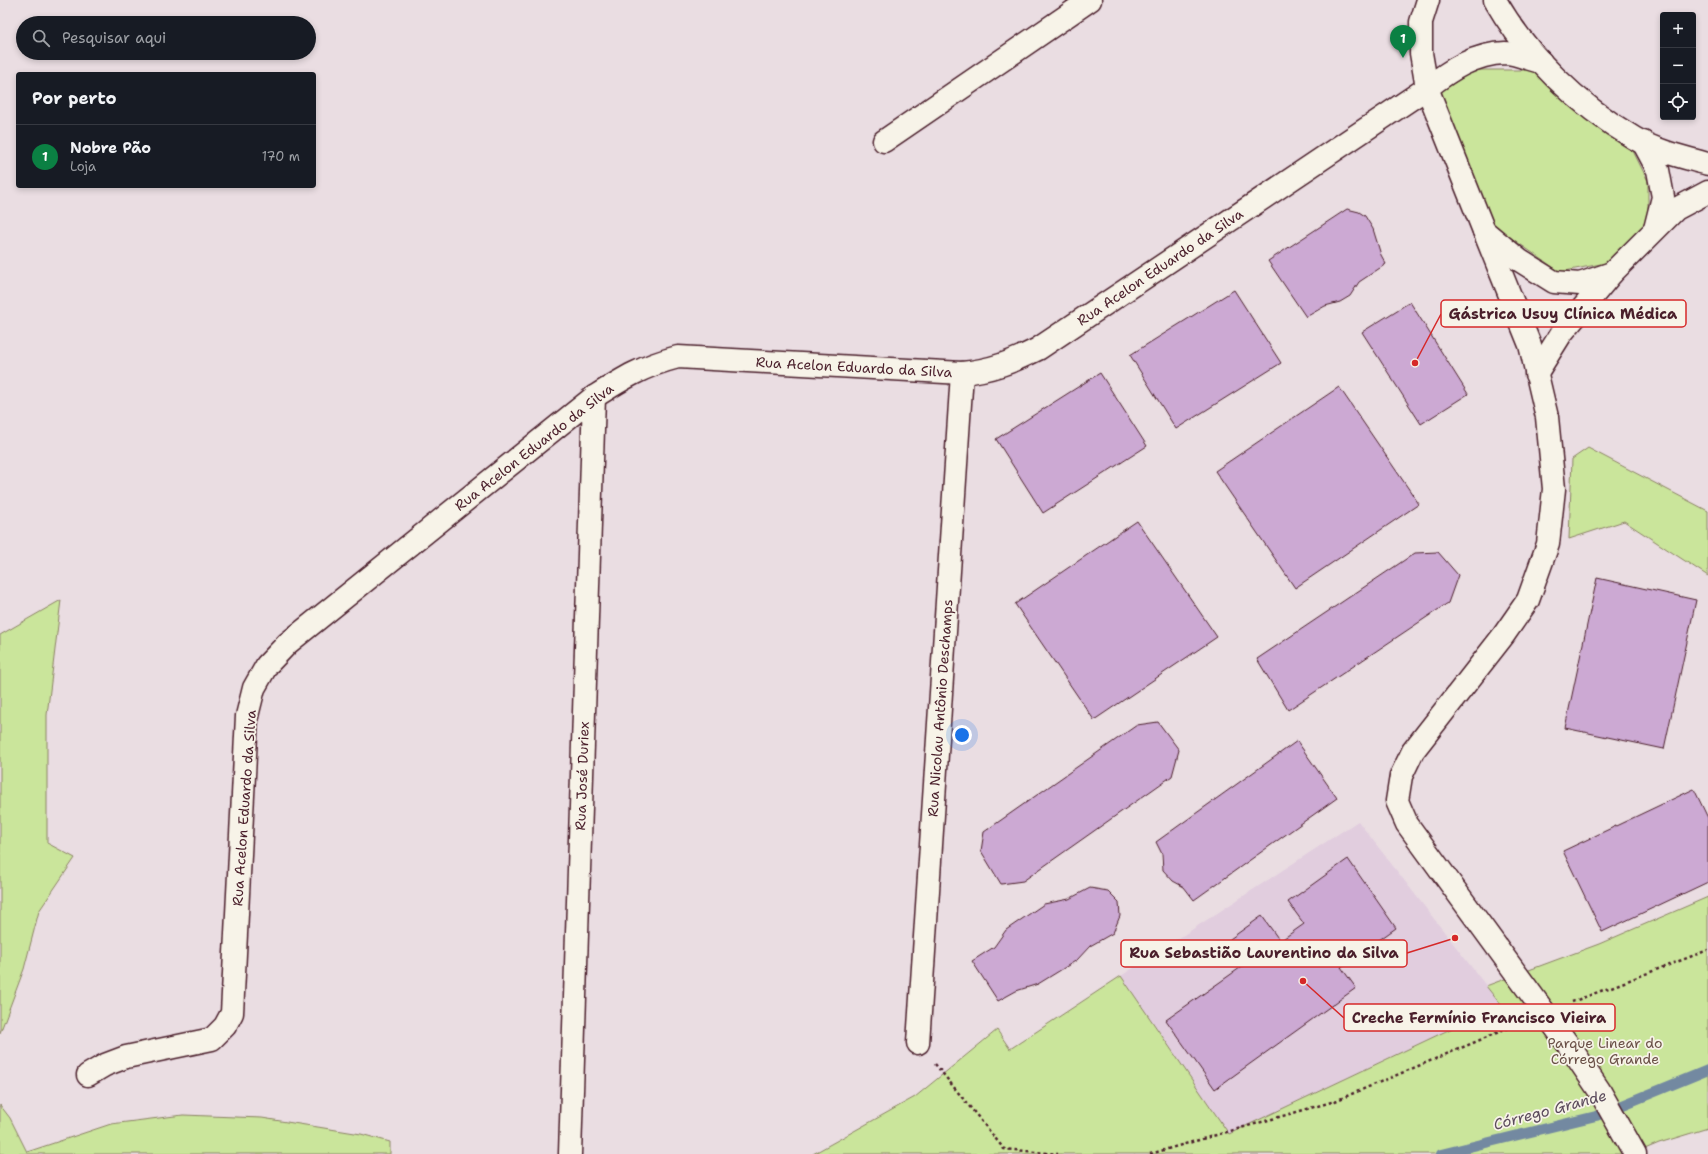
<!DOCTYPE html>
<html lang="pt">
<head>
<meta charset="utf-8">
<style>
	:root { --surface:#171b24; --page:#20242c; --text:#f1f3f6; --muted:#9ea1a6; --line:#363941; --accent:#0b8043 }
	body { margin:0; font-family:"Shantell Sans",sans-serif; background:var(--page); color:var(--text) }
	.controls { position:absolute; right:12px; top:12px; display:grid; overflow:hidden; border-radius:4px; box-shadow:0 2px 6px #0003 }
	.controls button { width:36px; height:36px; display:grid; place-items:center; padding:0; border:0; border-bottom:1px solid var(--line); background:var(--surface); color:var(--text); font:20px sans-serif }
	.you { position:absolute; left:962px; top:735px; width:14px; height:14px; margin:-10px; border:3px solid #fff; border-radius:50%; background:#1a73e8; box-shadow:0 0 0 6px #1a73e833 }
	.badge { display:grid; place-items:center; width:26px; height:26px; border-radius:50%; background:var(--accent); color:#fff; font-size:13px; font-weight:700 }
	.pin { position:absolute; translate:-50% -33px; filter:drop-shadow(0 1px 2px #0008) }
	.pin::after { content:''; position:absolute; top:21px; width:14px; height:12px; background:inherit; clip-path:polygon(0 0,100% 0,50% 100%) }
	.list { margin:0; padding:0; list-style:none }
	h2 { display:flex; justify-content:space-between; align-items:center; height:52px; margin:0; padding:0 16px; font-size:17px }
	h2 small { font-size:13px; font-weight:400; color:var(--muted) }
	.list li { display:grid; grid-template-columns:26px 1fr auto; gap:12px; align-items:center; box-sizing:border-box; height:64px; padding:0 16px; border-top:1px solid var(--line) }
	.list b { display:block; font-size:15px; white-space:nowrap }
	.list p { margin:0; font-size:13px; white-space:nowrap; color:var(--muted) }
	.list em { font-size:13px; font-style:normal; color:var(--muted) }
	.icon { flex:none; width:22px; height:22px; fill:none; stroke:currentColor; stroke-width:2; stroke-linecap:round; stroke-linejoin:round }
	.map { position:relative; flex:none; width:1708px; height:1154px; overflow:hidden }
	.search { position:absolute; background:var(--surface); box-shadow:0 2px 6px #0003; left:16px; top:16px; width:300px; height:44px; display:flex; align-items:center; gap:10px; box-sizing:border-box; padding:0 14px; border-radius:22px; color:var(--muted); font-size:15px }
	.panel { position:absolute; background:var(--surface); box-shadow:0 2px 6px #0003; left:16px; top:72px; width:300px; height:116px; border-radius:4px }
	.map>svg:first-child { display:block }
	.built { fill:#e1cdde }
	.green { fill:#cae59b; stroke:#8a8263 }
	.lines { fill:none; stroke-linecap:round; stroke-linejoin:round }
	.stream { stroke:#7389a1; stroke-width:10 }
	.building { fill:#cca9d3; stroke:#4a1f2b }
	.minor-casing { stroke:#4a1f2b; stroke-width:25 }
	.major-casing { stroke:#4a1f2b; stroke-width:25 }
	.path { stroke:#4a1f2b; stroke-width:2.5; stroke-dasharray:3 3; stroke-linecap:butt }
	.minor { stroke:#f7f3e8; stroke-width:22 }
	.major { stroke:#f7f3e8; stroke-width:22 }
	.labels { text-anchor:middle; dominant-baseline:central; stroke-width:3.5; stroke-linejoin:round; paint-order:stroke }
	.street-label { font-size:14px; fill:#4a1f2b; stroke:#f7f3e8 }
	.park-label { font-size:14px; fill:#6a5047; stroke:#f7f3e8 }
	.water-label { font-size:15px; font-style:italic; fill:#5b4b5c; stroke:#f7f3e8 }
	.leader { fill:none; stroke:#d62828; stroke-width:1.5 }
	.callout-dot { fill:#d62828; stroke:#f7f3e8; stroke-width:1.5 }
	.callout { fill:#f7f3e8; stroke:#d62828; stroke-width:1.5 }
	.callout-label { font-size:15px; text-anchor:middle; font-weight:bold; fill:#4a1f2b }
</style>
</head>
<body>
<div class="map">
<svg width="1708" height="1154" viewBox="0 0 1708 1154">
	<rect width="100%" height="100%" fill="#eadde2"/>
	<filter id="ink" filterUnits="userSpaceOnUse"><feTurbulence type="fractalNoise" baseFrequency=".025" numOctaves="2"/><feDisplacementMap in="SourceGraphic" scale="8" xChannelSelector="R" yChannelSelector="G"/><feConvolveMatrix kernelMatrix="1 2 1 2 8 2 1 2 1" color-interpolation-filters="sRGB"/></filter>
	<g filter="url(#ink)">
		<path class="built" d="M 1358,821 L 1501,1005 L 1229,1134 L 1121,976 Z"/>
		<g class="green">
			<path d="M 1475,70 L 1536,70 L 1632,149 L 1648,181 L 1648,225 L 1606,263 L 1560,272 L 1494,226 L 1438,93 Z"/>
			<path d="M 1588,448 L 1708,511 L 1708,576 L 1624,521 L 1569,539 L 1572,459 Z"/>
			<path d="M 61,600 L 47,715 L 47,843 L 75,858 L 39,911 L 24,969 L 0,1033 L 0,635 Z"/>
			<path d="M 1708,897 L 1708,1128 L 1659,1143 L 1633,1154 L 813,1154 L 915,1097 L 997,1030 L 1010,1049 L 1121,976 L 1229,1134 L 1501,1005 L 1486,986 L 1599,944 Z"/>
			<path d="M 0,1105 L 10,1118 L 27,1152 L 111,1124 L 183,1115 L 262,1118 L 361,1134 L 390,1142 L 390,1154 L 0,1154 Z"/>
		</g>
		<g class="lines">
			<path class="stream" d="M 1441,1154 L 1596,1116 L 1708,1070"/>
		</g>
		<g class="building">
			<path d="M 1347,209 L 1359,212 L 1365,216 L 1373,229 L 1381,255 L 1386,264 L 1359,282 L 1350,296 L 1340,302 L 1325,306 L 1306,317 L 1268,261 Z"/>
			<path d="M 1234,290 L 1281,363 L 1176,429 L 1130,355 Z"/>
			<path d="M 1410,302 L 1468,394 L 1421,424 L 1362,332 Z"/>
			<path d="M 1100,373 L 1147,446 L 1043,513 L 996,439 Z"/>
			<path d="M 1339,387 L 1419,504 L 1295,588 L 1215,471 Z"/>
			<path d="M 1137,521 L 1217,637 L 1094,720 L 1015,604 Z"/>
			<path d="M 1438,552 L 1458,575 L 1448,603 L 1288,710 L 1257,659 L 1415,553 Z"/>
			<path d="M 1597,578 L 1696,600 L 1664,749 L 1565,728 Z"/>
			<path d="M 1158,722 L 1179,750 L 1172,776 L 1023,881 L 1001,884 L 981,851 L 984,832 L 1137,725 Z"/>
			<path d="M 1297,741 L 1337,798 L 1194,900 L 1184,887 L 1173,881 L 1163,870 L 1162,854 L 1156,842 Z"/>
			<path d="M 1694,789 L 1708,818 L 1708,882 L 1602,932 L 1563,851 Z"/>
			<path d="M 1348,859 L 1396,928 L 1341,967 L 1356,988 L 1215,1089 L 1166,1020 L 1247,963 L 1230,939 L 1262,916 L 1280,941 L 1304,924 L 1288,902 Z"/>
			<path d="M 1090,888 L 1108,891 L 1119,902 L 1120,916 L 1113,933 L 1090,946 L 1077,960 L 1038,984 L 1016,991 L 998,1001 L 972,961 L 994,947 L 1006,930 L 1044,904 L 1069,899 Z"/>
		</g>
		<g class="lines">
			<defs>
				<g id="minor">
					<path d="M 884,141 L 1090,0"/>
					<path d="M 1484,231 L 1530,345 L 1547,417 L 1554,489 L 1548,544 L 1528,600 L 1503,636 L 1413,751 L 1401,776 L 1397,801 L 1407,824 L 1572,1050 L 1599,1090 L 1635,1154"/>
					<path d="M 1536,374 L 1561,334 L 1612,273"/>
					<path d="M 918,1043 L 962,373"/>
					<path d="M 88,1075 L 105,1065 L 126,1057 L 212,1039 L 225,1026 L 232,1013 L 247,716 L 254,688 L 267,665 L 288,643 L 594,397 C 624,378 643,366 678,357 L 962,373 C 992,370 1012,362 1038,349 L 1427,88"/>
					<path d="M 570,1154 L 594,397"/>
				</g>
				<g id="major">
					<path d="M 1428,0 L 1421,22 L 1421,53 L 1427,88 L 1484,231 L 1519,260 L 1554,282 L 1580,284 L 1612,273 L 1676,209 L 1708,192"/>
					<path d="M 1495,0 C 1527,56 1578,105 1634,138 C 1656,151 1683,157 1708,164"/>
					<path d="M 1427,88 C 1450,70 1474,54 1505,53 C 1516,53 1530,60 1541,62"/>
					<path d="M 1643,142 L 1658,170 L 1663,197 L 1655,229"/>
				</g>
			</defs>
			<use href="#minor" class="minor-casing"/>
			<use href="#major" class="major-casing"/>
			<g class="path">
				<path d="M 1572,1002 L 1708,950"/>
				<path d="M 935,1064 L 1004,1149 L 1058,1154"/>
				<path d="M 1150,1154 L 1335,1101 L 1518,1024"/>
			</g>
			<use href="#minor" class="minor"/>
			<use href="#major" class="major"/>
		</g>
	</g>
	<g class="labels">
		<g class="street-label">
			<text transform="translate(1160 267) rotate(-34)">Rua Acelon Eduardo da Silva</text>
			<text transform="translate(854 367) rotate(3)">Rua Acelon Eduardo da Silva</text>
			<text transform="translate(534 447) rotate(-38)">Rua Acelon Eduardo da Silva</text>
			<text transform="translate(940 708) rotate(-86)">Rua Nicolau Antônio Deschamps</text>
			<text transform="translate(582 776) rotate(-88)">Rua José Duriex</text>
			<text transform="translate(244 808) rotate(-86)">Rua Acelon Eduardo da Silva</text>
		</g>
		<g class="park-label">
			<text x="1605" y="1043">Parque Linear do<tspan x="1605" dy="16">Córrego Grande</tspan></text>
		</g>
		<g class="water-label">
			<text transform="translate(1550 1110) rotate(-15)">Córrego Grande</text>
		</g>
	</g>
	<path class="leader" d="M1415 363L1441 314M1455 938L1407 953M1303 981L1344 1018"/>
	<g class="callout-dot">
		<circle cx="1415" cy="363" r="4"/>
		<circle cx="1455" cy="938" r="4"/>
		<circle cx="1303" cy="981" r="4"/>
	</g>
	<g class="callout">
		<rect x="1441" y="300" width="245" height="27" rx="4"/>
		<rect x="1121" y="940" width="286" height="27" rx="4"/>
		<rect x="1344" y="1004" width="271" height="27" rx="4"/>
	</g>
	<g class="callout-label">
		<text x="1563" y="319">Gástrica Usuy Clínica Médica</text>
		<text x="1264" y="958">Rua Sebastião Laurentino da Silva</text>
		<text x="1479" y="1023">Creche Fermínio Francisco Vieira</text>
	</g>
</svg>
<div class="controls">
<button>+</button>
<button>−</button>
<button><svg class="icon" aria-label="locate" viewBox="0 0 24 24"><circle cx="12" cy="12" r="6"/><path d="M12 2v4M12 18v4M2 12h4M18 12h4"/></svg></button>
</div>
<div class="you"></div>
<div class="pin badge" style="left:1403px;top:58px">1</div>
<div class="search"><svg class="icon" aria-label="search" viewBox="0 0 24 24"><circle cx="10" cy="10" r="6"/><path d="M15 15l6 6"/></svg>Pesquisar aqui</div>
<section class="panel">
<h2>Por perto<small></small></h2>
<ul class="list">
<li><span class="badge">1</span><div><b>Nobre Pão</b><p>Loja</p></div><em>170 m</em></li>
</ul>
</section>
</div>
</body>
</html>
